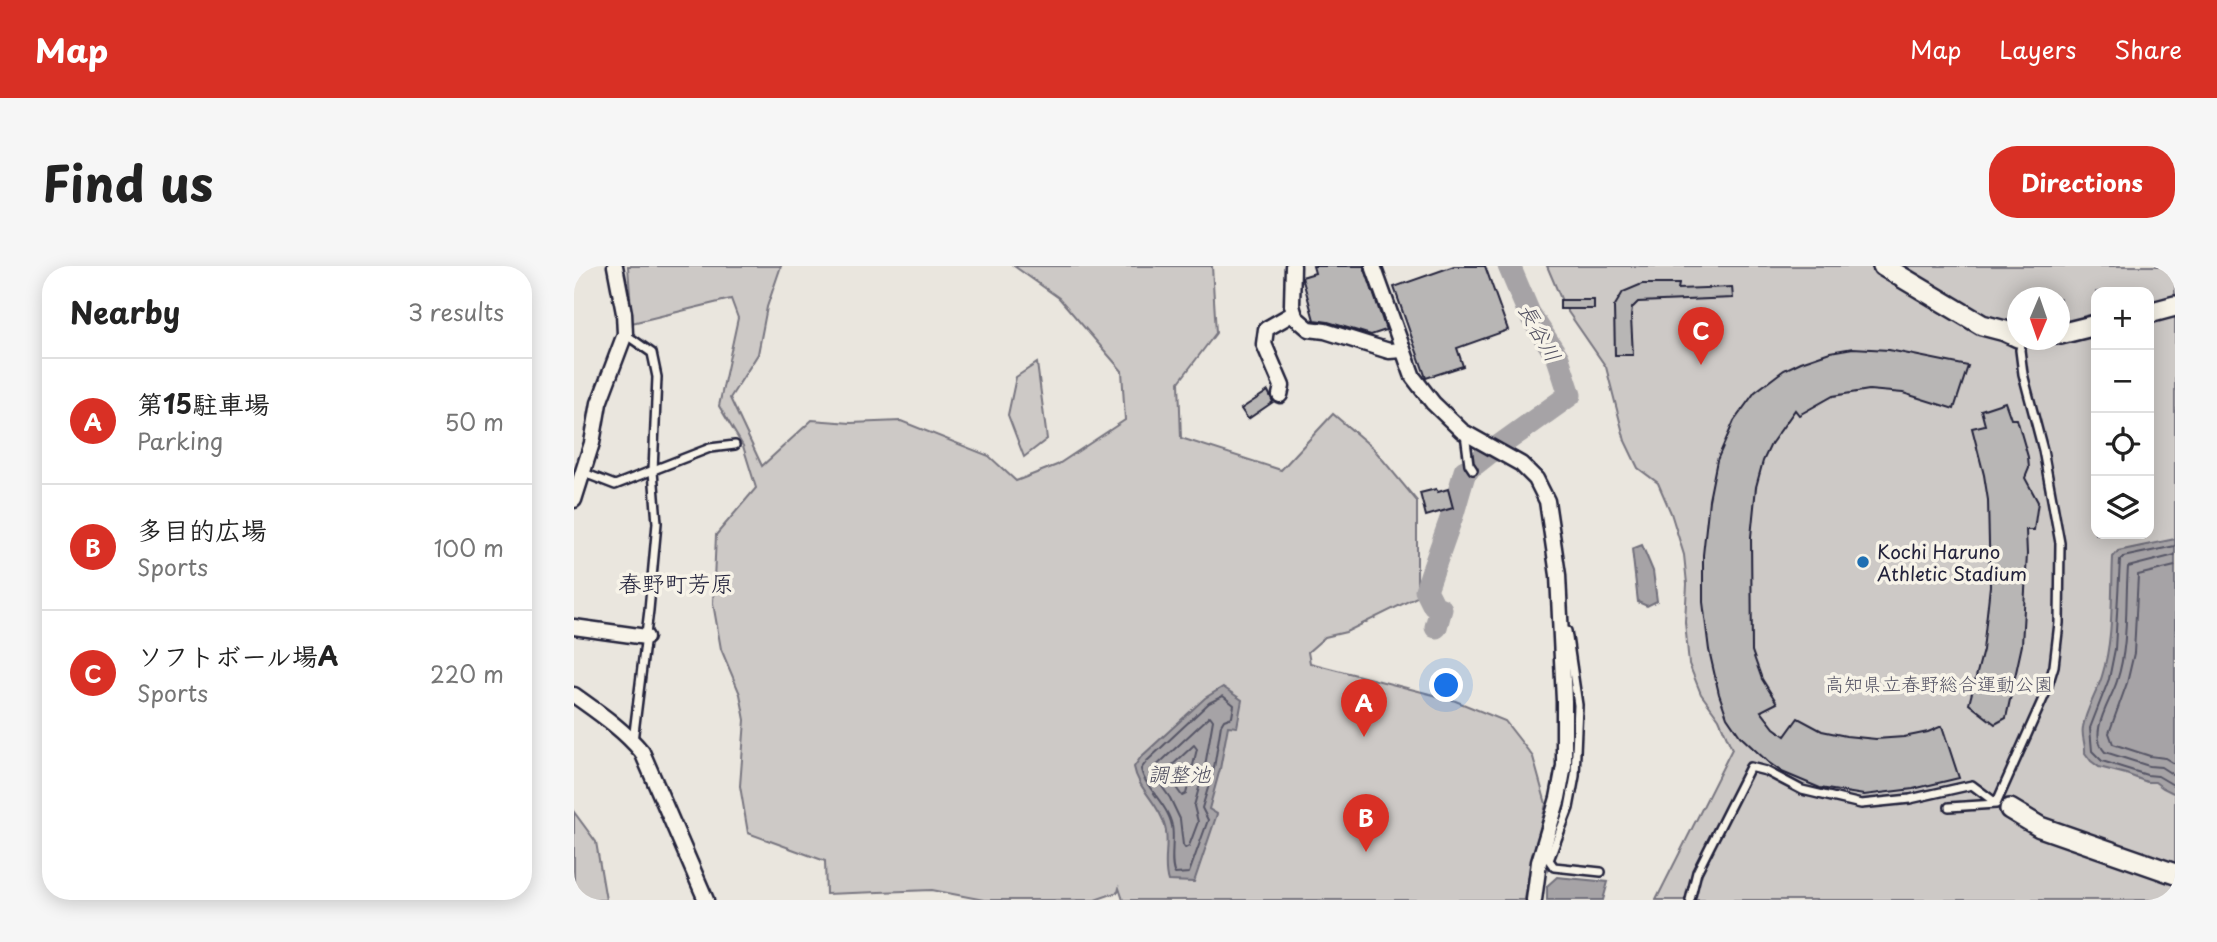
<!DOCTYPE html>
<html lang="en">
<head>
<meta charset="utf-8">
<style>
	:root { --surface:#fff; --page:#f6f6f6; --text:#222; --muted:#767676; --line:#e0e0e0; --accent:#d93025 }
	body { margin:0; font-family:"Playpen Sans","Klee One",sans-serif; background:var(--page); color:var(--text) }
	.controls { position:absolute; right:21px; top:21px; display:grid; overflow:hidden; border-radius:14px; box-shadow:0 4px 18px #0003 }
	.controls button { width:63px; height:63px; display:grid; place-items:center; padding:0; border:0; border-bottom:2px solid var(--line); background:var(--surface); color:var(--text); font:35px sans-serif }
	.compass { position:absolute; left:1433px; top:21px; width:63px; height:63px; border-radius:50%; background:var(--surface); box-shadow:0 4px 18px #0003; rotate:182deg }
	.you { position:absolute; left:873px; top:420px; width:24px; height:24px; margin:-18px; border:5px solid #fff; border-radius:50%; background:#1a73e8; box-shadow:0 0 0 10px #1a73e833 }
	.badge { display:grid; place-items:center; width:46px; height:46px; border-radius:50%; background:var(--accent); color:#fff; font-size:23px; font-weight:700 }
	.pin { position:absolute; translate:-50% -58px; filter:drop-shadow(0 2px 4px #0008) }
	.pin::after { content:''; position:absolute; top:37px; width:24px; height:21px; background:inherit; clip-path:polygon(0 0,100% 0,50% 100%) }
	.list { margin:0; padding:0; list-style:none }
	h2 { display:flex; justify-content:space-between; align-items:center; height:91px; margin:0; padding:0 28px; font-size:30px }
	h2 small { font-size:23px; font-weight:400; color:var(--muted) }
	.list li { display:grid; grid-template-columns:46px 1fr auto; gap:21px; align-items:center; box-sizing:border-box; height:126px; padding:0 28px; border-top:2px solid var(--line) }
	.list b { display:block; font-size:26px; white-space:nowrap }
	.list p { margin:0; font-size:23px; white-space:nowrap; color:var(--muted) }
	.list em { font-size:23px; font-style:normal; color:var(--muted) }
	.icon { flex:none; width:38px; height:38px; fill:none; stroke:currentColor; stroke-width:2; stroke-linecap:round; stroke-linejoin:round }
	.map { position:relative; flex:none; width:1601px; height:634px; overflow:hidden; border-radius:28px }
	header { display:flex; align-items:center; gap:42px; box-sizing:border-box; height:98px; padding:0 35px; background:var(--accent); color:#fff }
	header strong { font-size:33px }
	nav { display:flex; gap:38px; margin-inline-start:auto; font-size:24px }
	.intro { display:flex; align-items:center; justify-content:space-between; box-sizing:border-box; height:168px; padding:0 42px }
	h1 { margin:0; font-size:49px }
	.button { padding:18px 32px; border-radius:28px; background:var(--accent); color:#fff; font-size:24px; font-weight:700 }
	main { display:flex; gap:42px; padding:0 42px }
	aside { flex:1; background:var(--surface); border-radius:28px; box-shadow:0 4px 18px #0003 }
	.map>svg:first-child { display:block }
	.green { fill:#cdc9c6; stroke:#787680; stroke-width:2; fill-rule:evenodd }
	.water { fill:#a6a3a6; stroke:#716f7b; stroke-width:2 }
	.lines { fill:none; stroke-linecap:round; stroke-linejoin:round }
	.shore { stroke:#575666; stroke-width:2 }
	.river { stroke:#a6a3a6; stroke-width:23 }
	.building { fill:#b8b6b5; stroke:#22223b; stroke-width:2 }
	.lane-casing { stroke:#22223b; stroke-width:12 }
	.street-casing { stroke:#22223b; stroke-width:19 }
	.secondary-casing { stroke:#22223b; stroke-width:24 }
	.lane { stroke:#f7f3e8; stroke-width:7 }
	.street { stroke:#f7f3e8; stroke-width:14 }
	.secondary { stroke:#f7f3e8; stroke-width:19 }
	.poi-dot { fill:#1f6fb2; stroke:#f7f3e8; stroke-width:2.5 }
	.labels { text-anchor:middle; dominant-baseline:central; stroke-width:7; stroke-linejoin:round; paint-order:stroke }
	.poi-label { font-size:19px; fill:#22223b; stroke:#f7f3e8; text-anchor:start }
	.park-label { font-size:19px; fill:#555465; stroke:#f7f3e8 }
	.water-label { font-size:21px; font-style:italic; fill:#504f60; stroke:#f7f3e8 }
	.quarter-label { font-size:23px; fill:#22223b; stroke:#f7f3e8 }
</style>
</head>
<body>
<header>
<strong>Map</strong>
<nav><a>Map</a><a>Layers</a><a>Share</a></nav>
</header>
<div class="intro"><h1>Find us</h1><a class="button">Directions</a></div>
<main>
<aside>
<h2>Nearby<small>3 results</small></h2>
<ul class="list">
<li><span class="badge">A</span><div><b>第15駐車場</b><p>Parking</p></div><em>50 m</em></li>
<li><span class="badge">B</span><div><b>多目的広場</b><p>Sports</p></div><em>100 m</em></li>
<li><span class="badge">C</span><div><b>ソフトボール場A</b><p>Sports</p></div><em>220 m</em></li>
</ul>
</aside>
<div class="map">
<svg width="1601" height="634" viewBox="0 0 1601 634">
	<rect width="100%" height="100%" fill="#eae6de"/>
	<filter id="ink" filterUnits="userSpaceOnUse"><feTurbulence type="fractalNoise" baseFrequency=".0143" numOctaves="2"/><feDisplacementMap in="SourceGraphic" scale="14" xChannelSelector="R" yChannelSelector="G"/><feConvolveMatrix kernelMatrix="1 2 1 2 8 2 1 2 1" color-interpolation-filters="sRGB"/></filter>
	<g filter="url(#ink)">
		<g class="green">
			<path d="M 54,0 L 207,0 L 193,41 L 184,88 L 156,132 L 188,200 L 238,154 L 277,157 L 327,155 L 415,190 L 442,215 L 483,199 L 551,154 L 548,105 L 485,32 L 440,0 L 638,0 L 642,67 L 605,116 L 607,172 L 707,204 L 759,148 L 799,182 L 843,235 L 843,331 L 772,366 L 751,371 L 734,386 L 736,397 L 879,434 L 931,455 L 959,491 L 972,538 L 955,607 L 951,634 L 549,634 L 545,622 L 544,626 L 521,634 L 410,634 L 358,624 L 252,628 L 251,595 L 174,567 L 166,520 L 171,454 L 166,428 L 147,383 L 139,337 L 142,269 L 182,222 L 169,180 L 145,140 L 164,52 L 157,33 L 58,57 Z"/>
			<path d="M 973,0 L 1601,0 L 1601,634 L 1082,634 L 1158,483 L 1145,453 L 1127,428 L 1115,398 L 1111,356 L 1113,318 L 1110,289 L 1097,247 L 1084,217 L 1064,202 L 1051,175 L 1032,101 L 990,40 ZM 1522,26 L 1575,26 L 1575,268 L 1522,268 ZM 1444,32 L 1486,32 L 1486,74 L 1444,74 Z"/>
			<path d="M 463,97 L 473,173 L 450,191 L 434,149 L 442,111 Z"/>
			<path d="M 0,546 L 22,576 L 32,634 L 0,634 Z"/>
		</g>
		<g class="water">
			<path d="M 1601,273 L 1601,528 L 1589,522 L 1581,516 L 1573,516 L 1552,508 L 1525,501 L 1517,495 L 1511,487 C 1512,478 1507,471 1509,461 C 1512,443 1523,427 1528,410 C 1540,372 1537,330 1539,291 L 1544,285 Z"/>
			<path d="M 1068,279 L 1079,305 L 1083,335 L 1073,340 L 1064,336 L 1058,283 Z"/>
			<path d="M 649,421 L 668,434 L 663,461 L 654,460 L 646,503 L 635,543 L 643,548 L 620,616 L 594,615 C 588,597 596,578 591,560 C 585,537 564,524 560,501 L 567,491 L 631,432 Z"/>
			<path d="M 983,611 L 1034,616 L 1029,634 L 973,634 L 973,620 Z"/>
		</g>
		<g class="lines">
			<g class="shore">
				<path d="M 1601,280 L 1549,291 L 1546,294 L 1541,383 L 1535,413 L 1516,462 L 1518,485 L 1528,495 L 1573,509 L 1584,510 L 1601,520"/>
				<path d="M 1601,289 L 1554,301 C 1551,339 1555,378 1543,415 C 1537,435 1513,467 1531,486 L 1575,500 L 1587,501 L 1601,510"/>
				<path d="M 1601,300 L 1564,309 L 1560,387 L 1553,417 L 1535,467 L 1539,478 L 1576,490 L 1591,492 L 1601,498"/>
				<path d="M 649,430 L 660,439 L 658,451 L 650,454 L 647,459 L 640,502 L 628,542 L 634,554 L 615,607 L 601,608 C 595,599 601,573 598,560 C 594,538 570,521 567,503 L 573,495 L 635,437 Z"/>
				<path d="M 636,450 L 639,454 L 631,500 L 620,540 L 624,556 L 615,580 L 611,582 L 609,579 L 606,553 L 596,532 L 577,505 Z"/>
				<path d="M 620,479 L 623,483 L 612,528 L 608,530 L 591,506 Z"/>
			</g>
			<g class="river">
				<path d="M 925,180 L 996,129 L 984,92 L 955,47 L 935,0"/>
				<path d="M 901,198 L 915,187"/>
				<path d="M 862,361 L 867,343 L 860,340 L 852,324 L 879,247 L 891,205 L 894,204"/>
			</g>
		</g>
		<g class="building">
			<path d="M 739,0 L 790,0 L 812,64 L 797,69 L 754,56 L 740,54 L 728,11 L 741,7 Z"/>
			<path d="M 880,0 L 911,0 L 934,64 L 883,82 L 889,100 L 852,112 L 820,21 Z"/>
			<path d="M 1068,18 L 1105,18 L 1104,23 L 1158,21 L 1159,32 L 1064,36 L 1058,42 L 1057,51 L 1059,89 L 1041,89 L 1040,41 L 1049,26 Z"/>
			<rect x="986" y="34" width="34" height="9"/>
			<path d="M 1279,82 L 1315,84 L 1394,100 L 1380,143 L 1329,127 L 1295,124 L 1259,130 L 1225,149 L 1221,144 L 1197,178 L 1189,195 L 1182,221 L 1177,271 L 1178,385 L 1188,413 L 1203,437 L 1187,445 L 1200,462 L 1211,470 L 1224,452 L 1248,465 L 1272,470 L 1302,473 L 1330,471 L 1354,466 L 1368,460 L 1385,512 L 1339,523 L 1290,529 L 1246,522 L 1208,506 L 1194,496 L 1166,470 L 1153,451 L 1145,428 L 1135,384 L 1129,336 L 1129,289 L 1135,234 L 1143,194 L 1160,155 L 1181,126 L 1210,104 L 1227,96 L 1256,86 Z"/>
			<path d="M 694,125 L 699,136 L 674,153 L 667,143 Z"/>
			<path d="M 1431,136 L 1437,153 L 1443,153 L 1454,191 L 1455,202 L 1451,212 L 1464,236 L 1460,264 L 1452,264 L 1453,288 L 1448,379 L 1432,452 L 1421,458 L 1395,438 L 1409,384 L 1416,320 L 1414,234 L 1410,209 L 1398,162 L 1411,159 L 1407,144 Z"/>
			<path d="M 862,223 L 864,226 L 874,223 L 879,242 L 852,250 L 846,227 Z"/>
		</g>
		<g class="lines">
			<defs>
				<g id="lane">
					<path d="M 51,68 L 78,87 L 83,111 L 79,205 L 83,257 L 75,344 L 59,475"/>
					<path d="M 891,168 L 895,198 L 899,204"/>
					<path d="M 10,207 L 41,219 L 136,182 L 161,179"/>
					<path d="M 993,365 L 1004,439 L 1001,510 L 995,542 L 975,594 L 980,601 L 1027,606"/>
					<path d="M 1375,541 L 1422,538 L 1472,426 L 1480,400 L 1485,357 L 1486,277 L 1469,184 L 1449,108 L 1446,84 L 1448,74"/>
					<path d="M 1116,634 L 1123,606 L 1176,501 L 1192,505 L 1228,524 L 1287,538 L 1336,533 L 1398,519 L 1422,537"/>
				</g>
				<g id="street">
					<path d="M 719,0 L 718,39 L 721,51 L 735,63 L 751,65 L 815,85 L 828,84"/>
					<path d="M 799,0 L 839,111 L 859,137 L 888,165 L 947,198 L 962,213 L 973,235 L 984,309 L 990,435 L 990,500 L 984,532 L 965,596 L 960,634"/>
					<path d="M 706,129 L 708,120 L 690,78 L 692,63 L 720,47"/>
					<path d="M 0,234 L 18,177 L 25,137 L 51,68 L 50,47 L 41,0"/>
					<path d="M 0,361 L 72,371"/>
					<path d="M 0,429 C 25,447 49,463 68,486 L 132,634"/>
				</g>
				<g id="secondary">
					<path d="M 1309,0 L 1408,59 L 1431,65 L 1444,71"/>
					<path d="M 1575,47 L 1601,40"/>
					<path d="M 1486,68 L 1522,59"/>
					<path d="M 1436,543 L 1466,561 L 1601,608"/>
				</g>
			</defs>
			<use href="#lane" class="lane-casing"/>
			<use href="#street" class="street-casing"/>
			<use href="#secondary" class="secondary-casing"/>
			<use href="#lane" class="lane"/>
			<use href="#street" class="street"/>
			<use href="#secondary" class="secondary"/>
		</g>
	</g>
	<circle class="poi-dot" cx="1289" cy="296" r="7"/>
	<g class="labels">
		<g class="poi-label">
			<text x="1303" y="285">Kochi Haruno<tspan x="1303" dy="22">Athletic Stadium</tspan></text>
		</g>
		<g class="park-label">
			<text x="1365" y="417">高知県立春野総合運動公園</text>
		</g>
		<g class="water-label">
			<text transform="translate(967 66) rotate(61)">長谷川</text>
			<text x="605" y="507">調整池</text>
		</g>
		<g class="quarter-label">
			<text x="102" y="316">春野町芳原</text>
		</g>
	</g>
</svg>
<div class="controls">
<button>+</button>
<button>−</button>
<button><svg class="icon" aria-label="locate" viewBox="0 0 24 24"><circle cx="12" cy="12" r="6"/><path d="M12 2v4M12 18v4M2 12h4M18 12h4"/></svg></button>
<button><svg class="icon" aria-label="layers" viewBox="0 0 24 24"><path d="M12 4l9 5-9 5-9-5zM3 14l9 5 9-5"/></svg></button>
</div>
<svg class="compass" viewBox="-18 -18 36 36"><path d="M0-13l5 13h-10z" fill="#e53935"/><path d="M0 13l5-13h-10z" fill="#767676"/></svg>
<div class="you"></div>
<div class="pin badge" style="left:790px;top:471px">A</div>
<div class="pin badge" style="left:792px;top:586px">B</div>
<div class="pin badge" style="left:1127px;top:99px">C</div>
</div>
</main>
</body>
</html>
